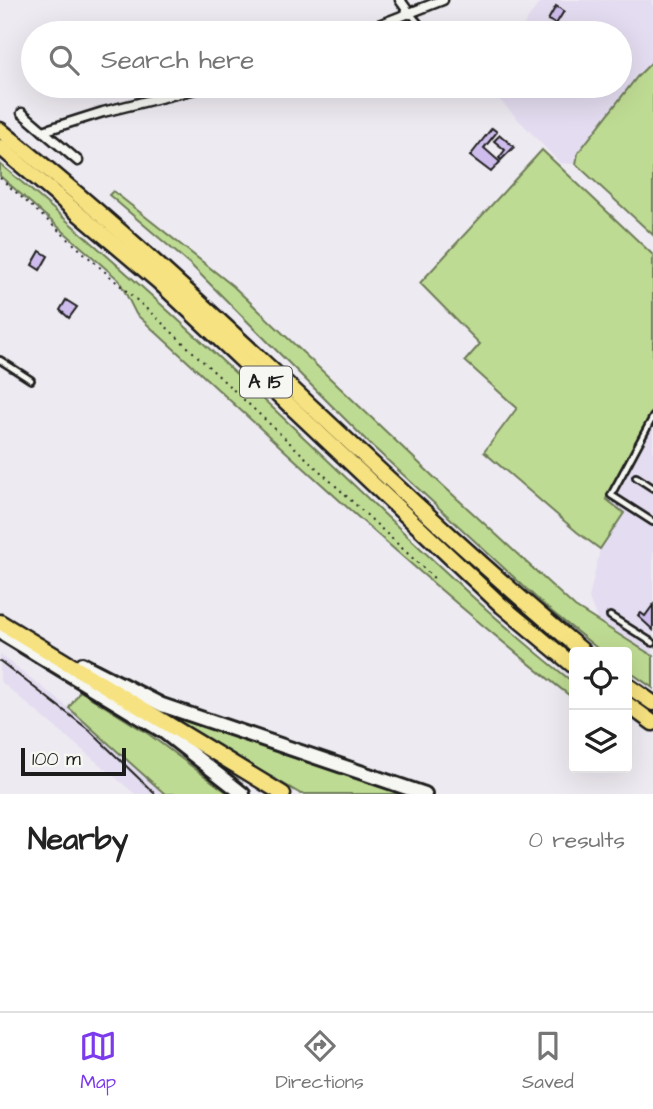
<!DOCTYPE html>
<html lang="en">
<head>
<meta charset="utf-8">
<style>
	:root { --surface:#fff; --page:#f2f2f2; --text:#222; --muted:#767676; --line:#e0e0e0; --accent:#7c3aed }
	body { margin:0; font-family:"Architects Daughter",sans-serif; background:var(--page); color:var(--text) }
	.controls { position:absolute; right:21px; bottom:21px; display:grid; overflow:hidden; border-radius:7px; box-shadow:0 7px 28px #0002 }
	.controls button { width:63px; height:63px; display:grid; place-items:center; padding:0; border:0; border-bottom:2px solid var(--line); background:var(--surface); color:var(--text); font:35px sans-serif }
	.scale { position:absolute; left:21px; bottom:18px; width:105px; box-sizing:border-box; padding-left:7px; border:4px solid #1c1c1c; border-top:0; font-size:19px; line-height:24px; white-space:nowrap; color:#1c1c1c; -webkit-text-stroke:5px #f6f6f2; paint-order:stroke }
	.list { margin:0; padding:0; list-style:none }
	h2 { display:flex; justify-content:space-between; align-items:center; height:91px; margin:0; padding:0 28px; font-size:30px }
	h2 small { font-size:23px; font-weight:400; color:var(--muted) }
	.icon { flex:none; width:38px; height:38px; fill:none; stroke:currentColor; stroke-width:2; stroke-linecap:round; stroke-linejoin:round }
	.map { position:relative; flex:none; width:653px; height:794px; overflow:hidden }
	.search { position:absolute; background:var(--surface); box-shadow:0 7px 28px #0002; left:21px; right:21px; top:21px; height:77px; display:flex; align-items:center; gap:18px; box-sizing:border-box; padding:0 24px; border-radius:38px; color:var(--muted); font-size:26px }
	.sheet { height:217px; background:var(--surface) }
	nav { display:flex; justify-content:space-around; align-items:center; box-sizing:border-box; height:98px; border-top:2px solid var(--line); background:var(--surface); font-size:19px; color:var(--muted) }
	nav a { display:grid; justify-items:center; gap:4px }
	nav .on { color:var(--accent) }
	.map>svg:first-child { display:block }
	.built { fill:#e4dcf0 }
	.green { fill:#bedb93; stroke:#6d7c58; stroke-width:2 }
	.building { fill:#cebced; stroke:#1c1c1c; stroke-width:2 }
	.lines { fill:none; stroke-linecap:round; stroke-linejoin:round }
	.lane-casing { stroke:#1c1c1c; stroke-width:10 }
	.street-casing { stroke:#1c1c1c; stroke-width:13 }
	.secondary-casing { stroke:#1c1c1c; stroke-width:18 }
	.highway-casing { stroke:#1c1c1c; stroke-width:19 }
	.path { stroke:#1c1c1c; stroke-width:2; stroke-dasharray:2 5; stroke-linecap:butt }
	.lane { stroke:#f6f6f2; stroke-width:4.5 }
	.street { stroke:#f6f6f2; stroke-width:8 }
	.secondary { stroke:#f6f6f2; stroke-width:12 }
	.highway { stroke:#f7e281; stroke-width:14 }
	.rail { stroke:#1c1c1c; stroke-width:2 }
	.labels { text-anchor:middle; dominant-baseline:central; stroke-width:6; stroke-linejoin:round; paint-order:stroke }
	.shield { fill:#f6f6f2; stroke:#5d5d5c; stroke-width:2 }
	.shield-label { font-size:19px; font-weight:bold; fill:#1c1c1c }
</style>
</head>
<body>
<div class="map">
<svg width="653" height="794" viewBox="0 0 653 794">
	<rect width="100%" height="100%" fill="#eeeaf1"/>
	<filter id="ink" filterUnits="userSpaceOnUse"><feTurbulence type="fractalNoise" baseFrequency=".0143" numOctaves="2"/><feDisplacementMap in="SourceGraphic" scale="14" xChannelSelector="R" yChannelSelector="G"/><feConvolveMatrix kernelMatrix="1 2 1 2 8 2 1 2 1" color-interpolation-filters="sRGB"/></filter>
	<g filter="url(#ink)">
		<g class="built">
			<path d="M 541,0 L 653,0 L 653,61 L 637,77 L 578,153 L 576,164 L 560,163 L 495,95 L 503,86 L 620,86 L 620,33 L 518,33 Z"/>
			<path d="M 653,410 L 653,656 L 598,621 L 589,598 L 600,549 L 624,513 L 606,500 Z"/>
			<path d="M 0,654 L 69,708 L 165,794 L 135,794 L 0,681 Z"/>
		</g>
		<g class="green">
			<path d="M 653,61 L 653,235 L 576,164 L 578,153 L 637,77 Z"/>
			<path d="M 542,150 L 653,255 L 653,410 L 606,499 L 624,513 L 600,549 L 577,532 L 484,452 L 517,408 L 465,361 L 480,344 L 420,283 Z"/>
			<path d="M 0,164 C 117,261 228,365 338,470 C 415,543 491,618 574,683 L 574,699 C 421,580 279,445 136,314 L 119,280 L 0,176 Z"/>
			<path d="M 113,191 L 233,286 L 439,482 L 575,607 L 653,656 L 653,688 L 627,670 L 627,652 L 602,652 L 546,607 L 370,444 L 191,265 L 109,195 Z"/>
			<path d="M 80,691 L 147,733 L 229,794 L 165,794 L 69,708 Z"/>
			<path d="M 142,704 L 396,790 L 406,794 L 301,794 L 187,728 Z"/>
		</g>
		<g class="building">
			<path d="M 556,6 L 564,11 L 556,24 L 548,20 Z"/>
			<path d="M 492,128 L 497,132 L 484,148 L 500,162 L 491,172 L 470,156 Z"/>
			<path d="M 500,135 L 514,147 L 501,160 L 499,158 L 505,150 L 494,141 Z"/>
			<path d="M 40,251 L 48,256 L 40,270 L 32,265 Z"/>
			<path d="M 66,300 L 77,307 L 69,318 L 60,310 Z"/>
			<path d="M 653,605 L 653,630 L 638,616 L 641,613 L 645,616 Z"/>
		</g>
		<g class="lines">
			<defs>
				<g id="lane">
					<path d="M 411,14 L 427,33"/>
					<path d="M 0,360 L 31,380"/>
					<path d="M 653,417 L 611,495 L 653,522"/>
					<path d="M 636,477 L 653,488"/>
					<path d="M 610,616 L 653,643"/>
				</g>
				<g id="street">
					<path d="M 400,0 L 410,14"/>
					<path d="M 358,33 L 443,0"/>
					<path d="M 22,113 L 78,161"/>
					<path d="M 43,131 L 103,112 L 208,86"/>
				</g>
				<g id="secondary">
					<path d="M 0,632 L 164,732 L 243,794"/>
					<path d="M 82,664 L 162,705 L 425,794"/>
				</g>
				<g id="highway">
					<path d="M 0,130 C 204,293 383,485 584,652"/>
					<path d="M 0,147 L 159,282 L 502,606 L 574,666"/>
					<path d="M 0,622 L 283,794"/>
					<path d="M 627,685 L 653,703"/>
					<path d="M 627,704 L 653,723"/>
				</g>
			</defs>
			<use href="#lane" class="lane-casing"/>
			<use href="#street" class="street-casing"/>
			<use href="#secondary" class="secondary-casing"/>
			<use href="#highway" class="highway-casing"/>
			<path class="path" d="M 0,178 L 160,321 L 437,581"/>
			<use href="#lane" class="lane"/>
			<use href="#street" class="street"/>
			<use href="#secondary" class="secondary"/>
			<use href="#highway" class="highway"/>
			<path class="rail" d="M 0,661 L 89,730 L 155,794"/>
		</g>
	</g>
	<g class="labels">
		<rect class="shield" x="240" y="366.5" width="52" height="31" rx="5"/>
		<g class="shield-label">
			<text x="266" y="382">A 15</text>
		</g>
	</g>
</svg>
<div class="controls">
<button><svg class="icon" aria-label="locate" viewBox="0 0 24 24"><circle cx="12" cy="12" r="6"/><path d="M12 2v4M12 18v4M2 12h4M18 12h4"/></svg></button>
<button><svg class="icon" aria-label="layers" viewBox="0 0 24 24"><path d="M12 4l9 5-9 5-9-5zM3 14l9 5 9-5"/></svg></button>
</div>
<div class="scale">100 m</div>
<div class="search"><svg class="icon" aria-label="search" viewBox="0 0 24 24"><circle cx="10" cy="10" r="6"/><path d="M15 15l6 6"/></svg>Search here</div>
</div>
<section class="sheet">
<h2>Nearby<small>0 results</small></h2>
<ul class="list">
</ul>
</section>
<nav>
<a class="on"><svg class="icon" aria-label="map" viewBox="0 0 24 24"><path d="M3 6l6-2 6 2 6-2v14l-6 2-6-2-6 2zM9 4v14M15 6v14"/></svg>Map</a>
<a><svg class="icon" aria-label="directions" viewBox="0 0 24 24"><path d="M12 3l9 9-9 9-9-9zM9 14v-3h6M13 9l2 2-2 2"/></svg>Directions</a>
<a><svg class="icon" aria-label="saved" viewBox="0 0 24 24"><path d="M7 4h10v16l-5-4-5 4z"/></svg>Saved</a>
</nav>
</body>
</html>
